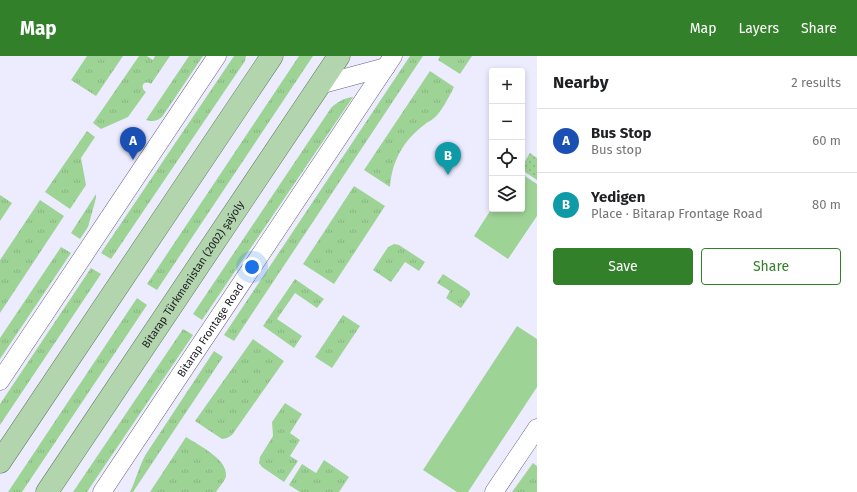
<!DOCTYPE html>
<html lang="en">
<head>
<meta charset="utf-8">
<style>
	:root { --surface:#fff; --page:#f6f6f6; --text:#202124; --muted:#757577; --line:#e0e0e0; --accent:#328029 }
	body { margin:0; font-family:"Fira Sans",sans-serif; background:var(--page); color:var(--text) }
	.controls { position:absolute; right:12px; top:12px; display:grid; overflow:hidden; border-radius:4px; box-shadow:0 2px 6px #0003 }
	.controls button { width:36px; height:36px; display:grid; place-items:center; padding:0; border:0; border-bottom:1px solid var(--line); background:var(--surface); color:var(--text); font:20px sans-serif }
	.you { position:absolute; left:252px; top:211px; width:14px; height:14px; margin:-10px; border:3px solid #fff; border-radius:50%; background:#1a73e8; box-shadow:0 0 0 6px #1a73e833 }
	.badge { display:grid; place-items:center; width:26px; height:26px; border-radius:50%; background:var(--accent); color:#fff; font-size:13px; font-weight:700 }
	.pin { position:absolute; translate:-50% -33px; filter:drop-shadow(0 1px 2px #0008) }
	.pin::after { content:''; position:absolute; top:21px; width:14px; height:12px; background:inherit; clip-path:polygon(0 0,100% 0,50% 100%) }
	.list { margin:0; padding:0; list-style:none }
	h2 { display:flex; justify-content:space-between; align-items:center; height:52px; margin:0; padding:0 16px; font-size:17px }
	h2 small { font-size:13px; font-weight:400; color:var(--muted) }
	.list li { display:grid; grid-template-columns:26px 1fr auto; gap:12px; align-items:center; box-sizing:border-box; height:64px; padding:0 16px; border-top:1px solid var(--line) }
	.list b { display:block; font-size:15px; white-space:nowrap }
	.list p { margin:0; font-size:13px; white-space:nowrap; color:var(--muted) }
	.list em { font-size:13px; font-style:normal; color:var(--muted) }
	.actions { display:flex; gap:8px; padding:12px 16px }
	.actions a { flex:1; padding:9px 0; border:1px solid var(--accent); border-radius:4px; text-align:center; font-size:14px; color:var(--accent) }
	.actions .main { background:var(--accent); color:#fff }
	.icon { flex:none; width:22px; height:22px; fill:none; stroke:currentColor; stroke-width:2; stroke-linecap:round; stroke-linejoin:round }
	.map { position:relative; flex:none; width:537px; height:436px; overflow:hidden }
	header { display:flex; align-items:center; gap:24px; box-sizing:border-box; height:56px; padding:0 20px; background:var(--accent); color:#fff }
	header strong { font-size:19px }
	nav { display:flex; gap:22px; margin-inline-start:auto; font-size:14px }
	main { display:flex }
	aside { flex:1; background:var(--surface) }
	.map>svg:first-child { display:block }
	.grass { fill:url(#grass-tufts) }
	.park { fill:url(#park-dots) }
	.pitch { fill:#9ed396 }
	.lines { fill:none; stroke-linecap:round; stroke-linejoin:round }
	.minor-casing { stroke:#676579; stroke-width:19 }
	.major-casing { stroke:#5d825b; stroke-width:23 }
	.minor { stroke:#fff; stroke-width:18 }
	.major { stroke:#b3d5ae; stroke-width:22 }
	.labels { text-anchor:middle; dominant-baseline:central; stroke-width:3; stroke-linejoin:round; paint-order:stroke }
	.street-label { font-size:11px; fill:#1d1d25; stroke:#edecff }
</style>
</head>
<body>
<header>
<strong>Map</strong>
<nav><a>Map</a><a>Layers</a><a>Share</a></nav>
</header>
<main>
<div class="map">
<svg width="537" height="436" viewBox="0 0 537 436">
	<defs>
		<pattern id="grass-tufts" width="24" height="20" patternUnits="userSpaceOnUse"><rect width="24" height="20" fill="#9ed396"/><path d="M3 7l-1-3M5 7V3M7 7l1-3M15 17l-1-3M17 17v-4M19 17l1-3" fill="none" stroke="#88b581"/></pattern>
		<pattern id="park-dots" width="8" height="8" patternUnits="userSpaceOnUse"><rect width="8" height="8" fill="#9ed396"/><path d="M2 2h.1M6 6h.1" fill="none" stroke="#88b581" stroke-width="1.8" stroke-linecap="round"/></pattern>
	</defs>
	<rect width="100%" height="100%" fill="#edecff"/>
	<g class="grass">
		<path d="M 87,0 L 123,0 L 96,40 L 71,24 Z"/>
		<path d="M 139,0 L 147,0 L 153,4 L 155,0 L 170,0 L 151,28 C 144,23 139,31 146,36 L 128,61 L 101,73 L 93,67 Z"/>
		<path d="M 189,0 L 203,0 L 162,61 C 157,65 153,66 146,64 Z"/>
		<path d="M 234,0 L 246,0 L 245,5 L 111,203 L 101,197 Z"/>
		<path d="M 299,0 L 313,0 L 157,234 L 147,228 Z"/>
		<path d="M 410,0 L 423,0 L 234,285 L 224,279 Z"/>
		<path d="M 440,0 L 472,0 L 460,18 L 438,4 Z"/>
		<path d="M 430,15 L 454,31 C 450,39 441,57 434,62 C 431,65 427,66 424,69 C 403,85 392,105 390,131 L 364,114 Z"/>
		<path d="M 353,41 L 202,264 L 193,258 L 331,52 C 337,46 344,42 353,41 Z"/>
		<path d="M 87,75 L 95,81 L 81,102 L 86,129 L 70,153 L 45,136 Z"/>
		<path d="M 354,130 L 385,150 L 334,228 L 303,208 Z"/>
		<path d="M 96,138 L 96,142 L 88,171 L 80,183 L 71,177 Z"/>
		<path d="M 0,139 L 12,147 L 0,165 Z"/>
		<path d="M 40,144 L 64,160 L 0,257 L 0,204 Z"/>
		<path d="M 394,188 L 399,189 L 425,206 L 419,215 L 405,206 L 391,226 L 373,214 L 388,191 Z"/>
		<path d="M 61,191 L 71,197 L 0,303 L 0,282 Z"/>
		<path d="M 91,212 L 101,218 L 0,369 L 0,348 Z"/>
		<path d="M 443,218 L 469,235 L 470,237 L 470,239 L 461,252 L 446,242 L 450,235 L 437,227 Z"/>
		<path d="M 295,223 L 324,243 L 317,252 L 295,237 L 277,263 L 302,280 L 294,292 L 263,270 Z"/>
		<path d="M 137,242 L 147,249 L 22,436 L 8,436 Z"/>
		<path d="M 343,259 L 360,270 L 332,312 L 315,301 Z"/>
		<path d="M 183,273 L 193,279 L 87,436 L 73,436 Z"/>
		<path d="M 253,283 L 284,305 L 232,379 L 227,382 L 222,383 L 195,365 Z"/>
		<path d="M 214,295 L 223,301 L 133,436 L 130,436 C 136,424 139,410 146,398 Z"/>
		<path d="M 285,347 L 302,358 L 290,377 L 300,384 L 290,400 L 298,405 L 284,426 L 262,411 L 259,407 L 260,401 L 273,380 L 272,366 Z"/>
		<path d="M 186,381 C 198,389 228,403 226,420 C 225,425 219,431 216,436 L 150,436 Z"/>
		<path d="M 324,404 L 349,421 L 339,436 L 300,436 L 289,429 L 302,408 L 316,417 Z"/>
		<path d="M 533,407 L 537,410 L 537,436 L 512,436 Z"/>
	</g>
	<path class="park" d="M 530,97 L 537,102 L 537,124 L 522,114 L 522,110 Z"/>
	<g class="pitch">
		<path d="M 522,118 L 537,128 L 537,160 L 508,203 L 474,180 L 492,152 L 522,153 Z"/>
		<path d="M 517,270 L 537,283 L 537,331 L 468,436 L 457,436 L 423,414 Z"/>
	</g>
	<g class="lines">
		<defs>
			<g id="minor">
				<path d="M 319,29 L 386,11"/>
				<path d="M 0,325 L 217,0"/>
				<path id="s1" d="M 102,436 L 393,0"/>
				<path d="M 494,436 L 537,372"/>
			</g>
			<g id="major">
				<path d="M 0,406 L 272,0"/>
				<path id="s2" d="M 47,436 L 339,0"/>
			</g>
		</defs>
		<use href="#minor" class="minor-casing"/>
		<use href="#major" class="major-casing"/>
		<use href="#minor" class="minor"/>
		<use href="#major" class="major"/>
	</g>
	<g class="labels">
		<g class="street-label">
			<text stroke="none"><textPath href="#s2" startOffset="262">Bitarap Türkmenistan (2002) şaýoly</textPath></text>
			<text stroke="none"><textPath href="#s1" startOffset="195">Bitarap Frontage Road</textPath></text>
		</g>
	</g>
</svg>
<div class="controls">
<button>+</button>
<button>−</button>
<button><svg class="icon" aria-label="locate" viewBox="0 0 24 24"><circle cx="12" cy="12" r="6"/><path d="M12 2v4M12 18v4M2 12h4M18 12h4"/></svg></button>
<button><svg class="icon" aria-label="layers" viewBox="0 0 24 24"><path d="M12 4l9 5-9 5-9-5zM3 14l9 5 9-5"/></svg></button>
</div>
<div class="you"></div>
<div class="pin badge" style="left:133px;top:104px;background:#1a4fb4">A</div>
<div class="pin badge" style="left:448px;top:119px;background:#0f9aa8">B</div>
</div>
<aside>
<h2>Nearby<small>2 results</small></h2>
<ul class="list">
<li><span class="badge" style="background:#1a4fb4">A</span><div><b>Bus Stop</b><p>Bus stop</p></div><em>60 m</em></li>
<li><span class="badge" style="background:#0f9aa8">B</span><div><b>Yedigen</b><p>Place · Bitarap Frontage Road</p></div><em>80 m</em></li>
</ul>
<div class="actions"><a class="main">Save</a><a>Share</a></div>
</aside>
</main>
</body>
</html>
